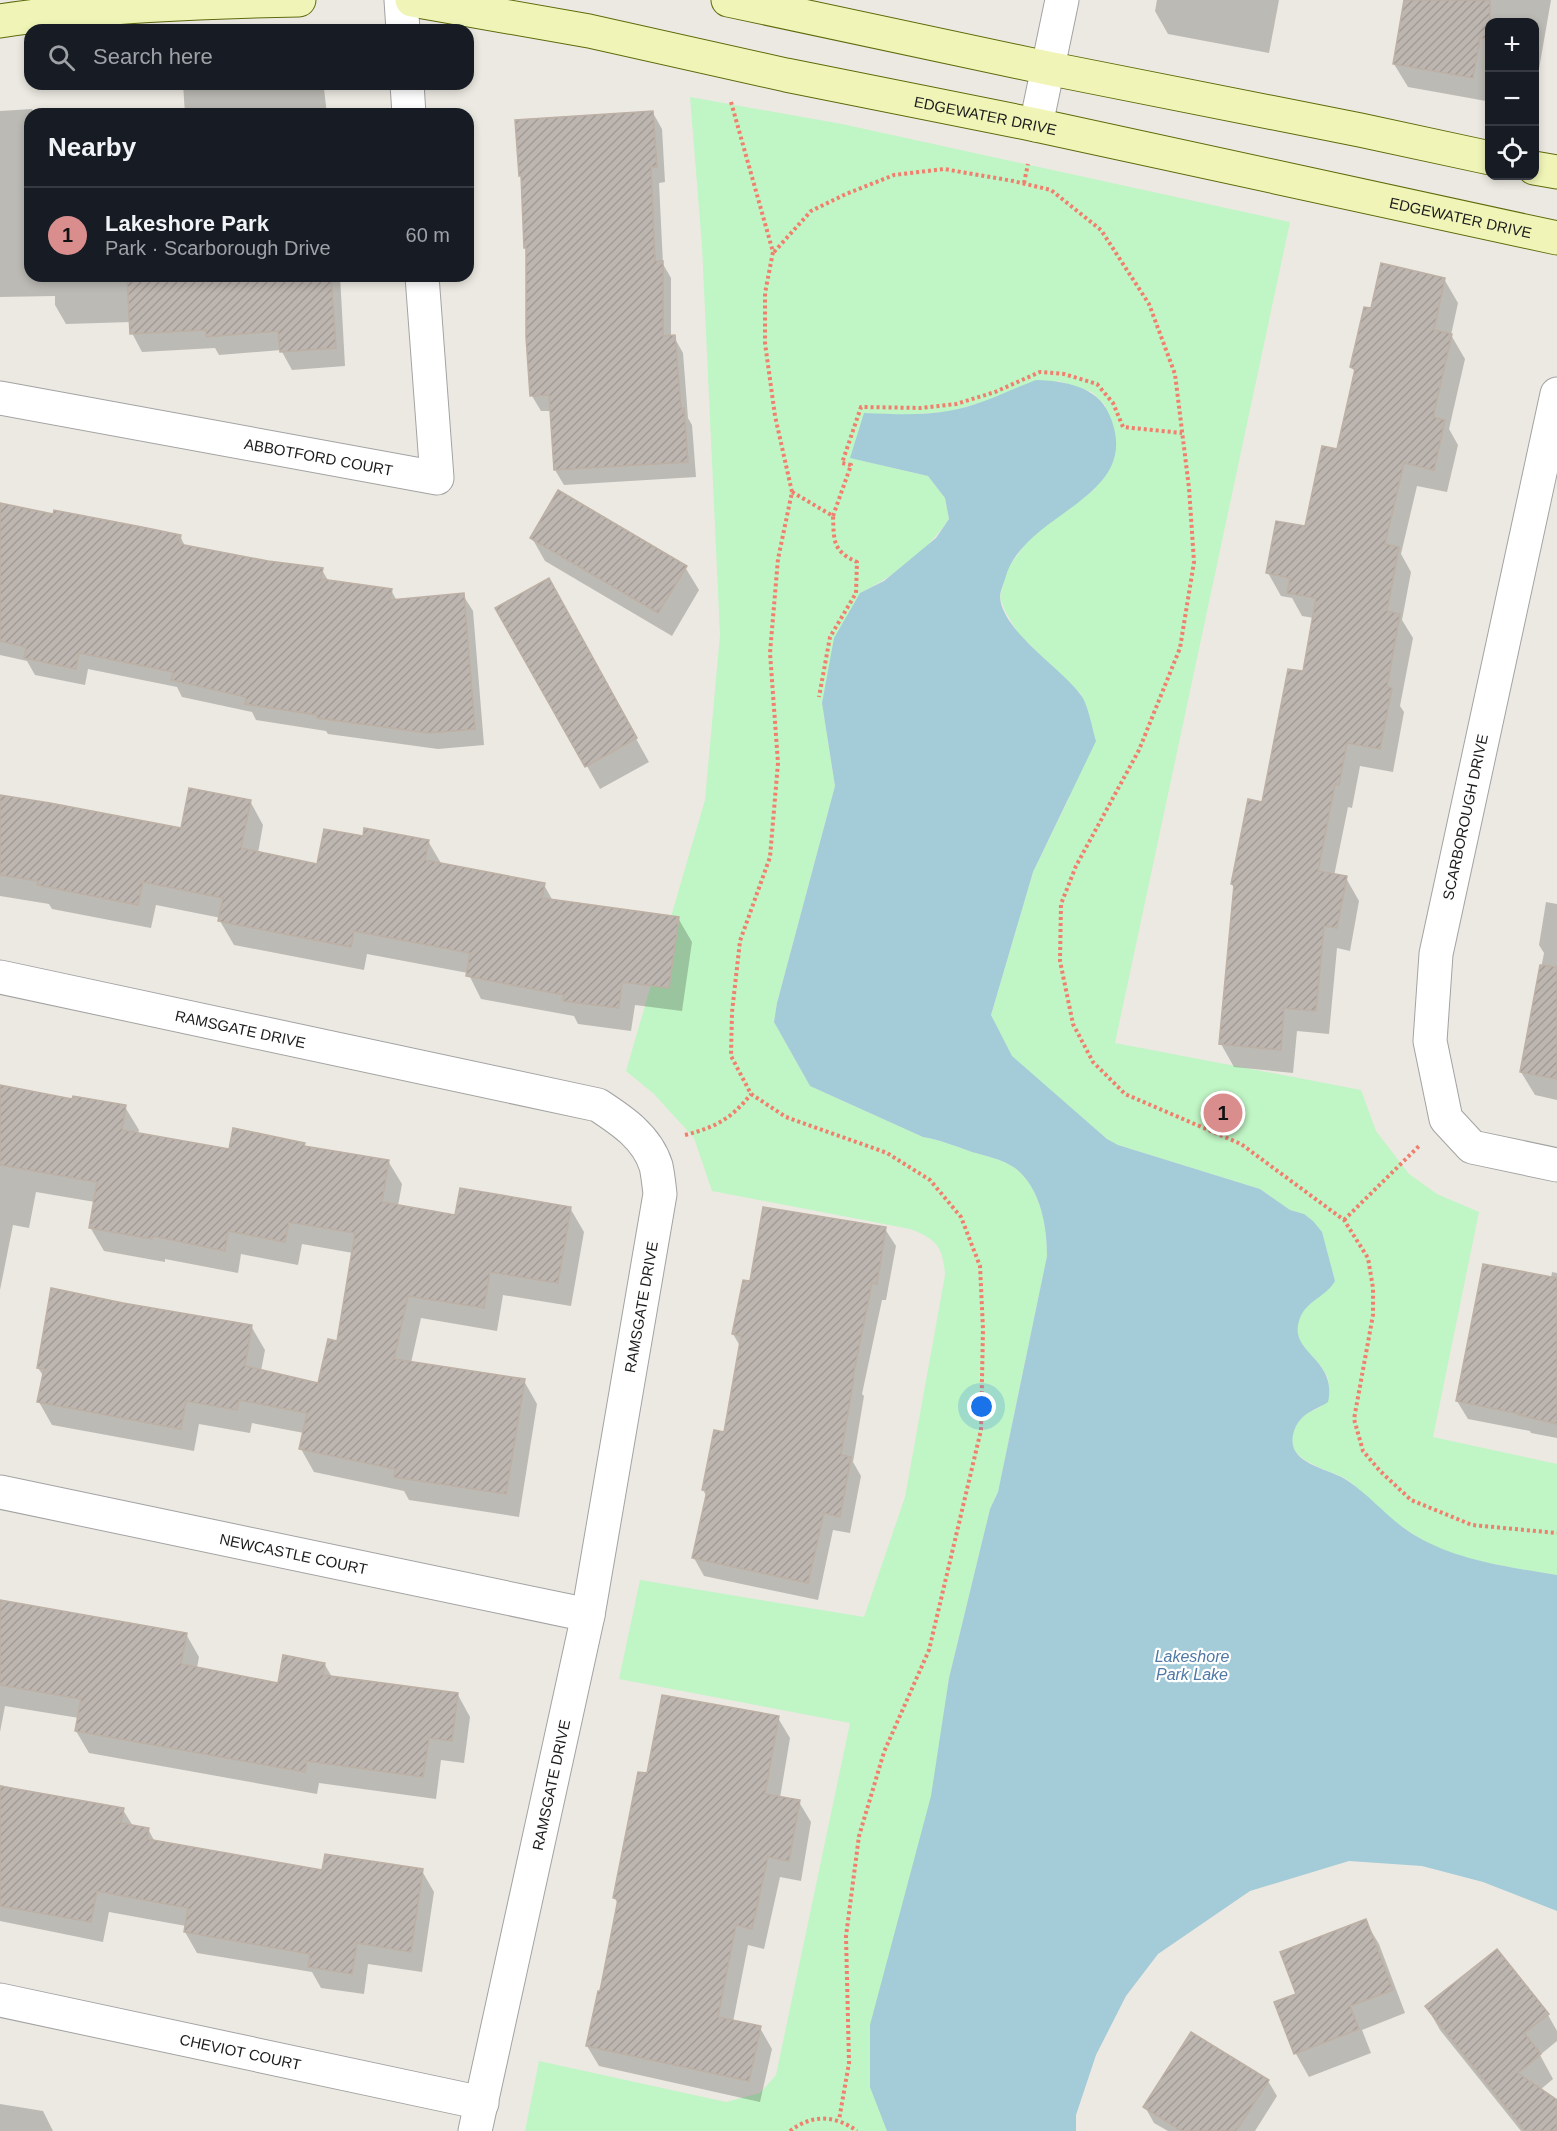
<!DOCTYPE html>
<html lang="en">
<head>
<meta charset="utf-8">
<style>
	:root { --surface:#171b24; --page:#20242c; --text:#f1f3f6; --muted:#9ea1a6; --line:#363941; --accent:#d98d8d }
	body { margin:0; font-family:Arial,sans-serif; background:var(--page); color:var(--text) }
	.controls { position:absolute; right:18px; top:18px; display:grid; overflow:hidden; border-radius:12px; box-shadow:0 3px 9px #0003 }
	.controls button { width:54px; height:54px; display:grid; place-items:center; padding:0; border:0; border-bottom:2px solid var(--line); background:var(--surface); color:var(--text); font:30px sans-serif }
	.you { position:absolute; left:982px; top:1407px; width:21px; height:21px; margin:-15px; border:4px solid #fff; border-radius:50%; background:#1a73e8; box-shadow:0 0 0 9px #1a73e833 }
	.badge { display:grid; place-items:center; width:39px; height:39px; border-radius:50%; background:var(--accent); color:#111; font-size:20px; font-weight:700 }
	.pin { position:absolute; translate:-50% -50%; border:3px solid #fff; box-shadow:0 2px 6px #0006 }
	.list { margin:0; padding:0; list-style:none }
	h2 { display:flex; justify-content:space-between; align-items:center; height:78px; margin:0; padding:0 24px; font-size:26px }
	h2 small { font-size:20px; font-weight:400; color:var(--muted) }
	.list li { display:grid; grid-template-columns:39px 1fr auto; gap:18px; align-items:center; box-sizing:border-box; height:96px; padding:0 24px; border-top:2px solid var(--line) }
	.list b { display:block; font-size:22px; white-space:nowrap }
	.list p { margin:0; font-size:20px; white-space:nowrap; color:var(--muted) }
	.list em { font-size:20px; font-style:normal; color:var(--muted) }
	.icon { flex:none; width:33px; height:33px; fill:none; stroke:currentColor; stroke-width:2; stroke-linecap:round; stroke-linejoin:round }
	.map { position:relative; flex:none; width:1557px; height:2131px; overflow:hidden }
	.search { position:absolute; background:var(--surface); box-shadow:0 3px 9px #0003; left:24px; top:24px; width:450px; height:66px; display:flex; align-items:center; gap:15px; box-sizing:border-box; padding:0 21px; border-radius:18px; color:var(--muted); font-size:22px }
	.panel { position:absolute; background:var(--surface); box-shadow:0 3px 9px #0003; left:24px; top:108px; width:450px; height:174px; border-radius:18px }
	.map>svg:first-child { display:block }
	.park { fill:#c0f5c5 }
	.water { fill:#a4cbd8 }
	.shadow { fill:#0003 }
	.building { fill:url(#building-hatch); stroke:#bdb0a5; stroke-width:1.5 }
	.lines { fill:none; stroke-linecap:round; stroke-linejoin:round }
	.street-casing { stroke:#a3a3a3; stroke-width:35 }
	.secondary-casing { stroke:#5e6a0b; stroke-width:35 }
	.path { stroke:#f17f6e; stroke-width:4; stroke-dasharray:3 3; stroke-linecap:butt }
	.street { stroke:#fff; stroke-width:33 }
	.secondary { stroke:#f0f5b7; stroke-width:33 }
	.labels { text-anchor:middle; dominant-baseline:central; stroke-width:4.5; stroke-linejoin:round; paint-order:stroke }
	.street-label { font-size:15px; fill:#1c1c1c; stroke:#fff }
	.water-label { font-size:16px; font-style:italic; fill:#4f78a5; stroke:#fff }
</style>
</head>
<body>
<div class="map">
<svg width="1557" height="2131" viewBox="0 0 1557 2131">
	<defs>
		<pattern id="building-hatch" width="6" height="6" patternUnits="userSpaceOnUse" patternTransform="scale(1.5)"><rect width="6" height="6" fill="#bdb5af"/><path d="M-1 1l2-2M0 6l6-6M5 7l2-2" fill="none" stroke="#a29b96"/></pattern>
	</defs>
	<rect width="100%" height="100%" fill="#ece9e2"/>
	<path class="park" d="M 690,97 L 842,124 L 1290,222 L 1115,1043 L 1361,1090 L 1376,1131 L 1409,1174 L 1437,1194 L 1479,1212 L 1433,1437 L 1557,1464 L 1557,1575 C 1511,1567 1452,1561 1413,1534 C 1399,1525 1386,1515 1373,1504 C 1365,1496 1356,1485 1346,1479 C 1331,1470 1294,1463 1292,1442 C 1290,1430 1300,1418 1309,1412 C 1313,1410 1319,1409 1321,1406 C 1327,1399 1331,1384 1327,1376 C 1317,1354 1289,1345 1299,1319 C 1303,1309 1308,1304 1316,1298 L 1304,1214 L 1290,1210 L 1260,1189 L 1118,1145 L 1107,1139 L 1011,1056 L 991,1015 L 1033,872 L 1069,798 L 1082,695 L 1018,633 L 1005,611 L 1000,597 L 1007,569 L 1030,538 L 1095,489 L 1105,405 L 1092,392 L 1059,381 L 947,412 L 917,414 L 851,458 L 928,476 L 945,498 L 949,519 C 927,551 895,576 860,593 L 828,672 L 822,703 L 835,786 L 777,1003 L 774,1022 L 810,1086 L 923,1137 C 941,1140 955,1146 972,1152 C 986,1156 1002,1159 1015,1168 C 1041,1188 1047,1227 1047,1256 L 998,1492 L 990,1509 L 949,1678 L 885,2122 L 887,2131 L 525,2131 L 539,2061 L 726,2102 L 760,2093 L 776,2075 L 850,1723 L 619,1679 L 640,1580 L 864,1617 L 905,1497 L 945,1275 C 943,1246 936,1239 910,1229 L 712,1191 L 694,1138 L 654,1094 L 626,1071 L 705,800 L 720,635 L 702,246 Z"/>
	<path class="water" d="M 1036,380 C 1064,381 1097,386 1109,414 C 1147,499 1022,511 1005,579 C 1003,585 1000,592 1000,597 C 1002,631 1061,668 1080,694 C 1088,703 1092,728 1096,741 L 1033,872 L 991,1015 L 1012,1056 L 1107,1139 L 1118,1145 L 1260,1189 L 1290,1210 L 1304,1214 L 1313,1221 L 1322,1232 L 1335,1281 C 1326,1297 1307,1300 1300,1318 C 1286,1353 1338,1357 1328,1402 C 1319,1408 1308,1411 1301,1419 C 1297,1423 1294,1429 1293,1435 C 1287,1465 1330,1468 1348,1481 C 1372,1497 1390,1521 1416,1536 C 1458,1561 1510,1567 1557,1575 L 1557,1911 L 1483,1882 L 1422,1866 L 1349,1861 L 1250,1891 L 1158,1954 L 1126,1996 L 1096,2055 L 1076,2115 L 1076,2131 L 887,2131 L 870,2087 L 870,2025 L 931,1796 L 949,1678 L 990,1509 L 998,1492 L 1047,1256 C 1047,1227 1041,1188 1015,1168 C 1002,1159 986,1156 972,1152 C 955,1146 941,1140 923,1137 L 810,1086 L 774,1022 L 777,1003 L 835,786 L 822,703 L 834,638 L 860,593 L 884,581 L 901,567 L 936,538 L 949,519 L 945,498 L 928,476 L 850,458 L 864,413 C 892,414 921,416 948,411 C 979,406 1007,391 1036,380 Z"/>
	<g class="shadow">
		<path d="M 1157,0 L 1279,0 L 1269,53 L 1168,34 L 1155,11 Z"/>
		<path d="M 1405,0 L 1551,0 L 1539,69 L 1534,68 L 1534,22 L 1490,22 L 1490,79 L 1486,101 L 1408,87 L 1394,64 Z"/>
		<path d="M 183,84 L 322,84 L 324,89 L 327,114 L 185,114 Z"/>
		<path d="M 32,109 L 35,114 L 30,114 L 30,276 L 340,276 L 345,366 L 292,370 L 281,350 L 219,355 L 215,348 L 142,352 L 132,333 L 131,322 L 66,324 L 55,305 L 55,296 L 0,297 L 0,111 Z"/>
		<path d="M 653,113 L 662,129 L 665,182 L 659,183 L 663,264 L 671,278 L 671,337 L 674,337 L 683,353 L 688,418 L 692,425 L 696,477 L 564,485 L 555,470 L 552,411 L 541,411 L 532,396 L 528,252 L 526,248 L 523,180 L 520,175 Z"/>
		<path d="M 1444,279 L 1458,303 L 1451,335 L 1465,359 L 1449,429 L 1458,445 L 1447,492 L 1417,486 L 1401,554 L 1411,572 L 1402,620 L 1413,638 L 1400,706 L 1404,712 L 1393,772 L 1360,766 L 1352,808 L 1348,807 L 1334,876 L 1346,878 L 1359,901 L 1350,951 L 1337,948 L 1329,1034 L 1297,1031 L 1293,1073 L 1234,1067 L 1221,1044 L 1235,890 L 1232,884 L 1264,803 L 1304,673 L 1314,618 L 1302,616 L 1292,598 L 1281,596 L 1268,573 L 1306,527 L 1338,450 L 1355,373 L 1352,367 L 1372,310 Z"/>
		<path d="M 0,505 L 180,536 L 185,546 L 268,562 L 322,570 L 329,582 L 391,590 L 397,601 L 463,595 L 473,611 L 484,745 L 438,749 L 328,734 L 326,731 L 256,720 L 252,712 L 182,697 L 177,687 L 88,669 L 85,685 L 35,675 L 27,661 L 0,655 Z"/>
		<path d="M 532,538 L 685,567 L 699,590 L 672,636 L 545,561 Z"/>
		<path d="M 561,604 L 649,762 L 600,789 L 497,608 Z"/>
		<path d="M 0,796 L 182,830 L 250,801 L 263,825 L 258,853 L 318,866 L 364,837 L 428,841 L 442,865 L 544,885 L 553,901 L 678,918 L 692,942 L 682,1011 L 635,1005 L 631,1031 L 578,1024 L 574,1016 L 481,999 L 468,973 L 367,954 L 364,970 L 234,945 L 220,921 L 221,918 L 156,905 L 151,928 L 52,909 L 49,904 L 0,896 Z"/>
		<path d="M 1546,902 L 1557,904 L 1557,1100 L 1535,1095 L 1521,1072 L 1544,953 L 1539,945 Z"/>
		<path d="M 0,1090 L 125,1107 L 139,1130 L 138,1134 L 230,1151 L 304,1144 L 306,1147 L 388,1161 L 402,1184 L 398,1206 L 457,1216 L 570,1208 L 584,1232 L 571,1306 L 503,1295 L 497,1331 L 421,1318 L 411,1363 L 524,1381 L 537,1404 L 519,1517 L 409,1500 L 404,1491 L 314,1472 L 301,1449 L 304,1433 L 252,1423 L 250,1433 L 199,1424 L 194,1451 L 52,1425 L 39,1402 L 44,1377 L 38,1368 L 122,1305 L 251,1326 L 265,1350 L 261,1371 L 319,1385 L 338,1342 L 353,1253 L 302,1244 L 298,1265 L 241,1254 L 238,1273 L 165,1259 L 165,1262 L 104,1251 L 90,1227 L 95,1202 L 36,1192 L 29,1228 L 13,1225 L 0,1290 Z"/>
		<path d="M 885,1229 L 896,1246 L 886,1300 L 882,1300 L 862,1394 L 864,1396 L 853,1462 L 861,1476 L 850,1533 L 833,1530 L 818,1600 L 704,1576 L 694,1558 L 707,1497 L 703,1490 L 726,1434 L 740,1346 L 733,1334 L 751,1283 Z"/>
		<path d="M 1552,1272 L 1557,1273 L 1557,1438 L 1531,1433 L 1530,1431 L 1468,1419 L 1457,1401 L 1551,1278 Z"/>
		<path d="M 0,1601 L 186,1634 L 199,1657 L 197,1668 L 279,1685 L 325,1665 L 332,1677 L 458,1695 L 470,1717 L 464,1763 L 441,1760 L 436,1799 L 319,1783 L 317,1794 L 89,1753 L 76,1731 L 79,1718 L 5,1706 L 0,1732 Z"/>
		<path d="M 778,1718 L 790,1738 L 780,1798 L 799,1802 L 811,1822 L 801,1881 L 780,1877 L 764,1949 L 748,1945 L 733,2022 L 760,2028 L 772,2049 L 760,2102 L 599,2066 L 587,2046 L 602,1993 L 618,1904 L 614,1897 L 649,1775 Z"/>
		<path d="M 0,1785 L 18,1789 L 20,1791 L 123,1810 L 133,1826 L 148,1829 L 155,1842 L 324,1871 L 422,1871 L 434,1892 L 422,1972 L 368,1964 L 364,1994 L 321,1988 L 312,1972 L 197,1953 L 185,1932 L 186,1926 L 109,1912 L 103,1942 L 0,1921 Z"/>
		<path d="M 1365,1921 L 1379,1944 L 1405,2013 L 1362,2030 L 1371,2053 L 1309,2077 L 1296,2054 L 1276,2003 L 1298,1995 Z"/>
		<path d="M 1427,2007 L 1548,2015 L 1557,2031 L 1557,2041 L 1540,2055 L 1553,2079 L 1540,2090 L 1557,2102 L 1557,2131 L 1521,2131 L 1440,2030 Z"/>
		<path d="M 1268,2081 L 1277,2096 L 1255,2131 L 1168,2131 L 1154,2123 L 1145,2107 Z"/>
		<path d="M 0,2104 L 43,2111 L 53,2131 L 0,2131 Z"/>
	</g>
	<g class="building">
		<path d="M 1404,0 L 1490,0 L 1490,40 L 1480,38 L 1473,78 L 1393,64 Z"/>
		<path d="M 653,111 L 657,167 L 651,167 L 655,261 L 663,261 L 663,336 L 675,335 L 681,408 L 684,408 L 688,462 L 554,470 L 549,395 L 530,396 L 526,337 L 526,248 L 524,248 L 521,175 L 519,176 L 515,120 Z"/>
		<path d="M 1381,263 L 1445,278 L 1434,330 L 1452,334 L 1433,417 L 1445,420 L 1434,470 L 1404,463 L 1385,544 L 1399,547 L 1387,611 L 1400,614 L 1387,687 L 1392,688 L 1380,749 L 1347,743 L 1339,785 L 1335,784 L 1318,871 L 1347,876 L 1337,928 L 1324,926 L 1316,1011 L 1284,1008 L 1281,1050 L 1219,1044 L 1234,885 L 1231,884 L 1248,799 L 1262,802 L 1288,669 L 1303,671 L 1316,598 L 1287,593 L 1290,578 L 1266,573 L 1276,521 L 1305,526 L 1322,446 L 1337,449 L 1355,369 L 1350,367 L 1364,307 L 1371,308 Z"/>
		<path d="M 127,276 L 331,276 L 336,348 L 280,352 L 278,331 L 206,337 L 206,330 L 130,334 Z"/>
		<path d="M 558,490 L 687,566 L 658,613 L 530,538 Z"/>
		<path d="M 0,503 L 53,514 L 54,510 L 142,527 L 181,535 L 179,544 L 268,561 L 323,568 L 321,579 L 392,589 L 390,600 L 464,593 L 475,729 L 428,733 L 317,718 L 317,715 L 245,704 L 246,697 L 171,680 L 173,672 L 79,653 L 76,669 L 24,658 L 26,647 L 0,641 Z"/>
		<path d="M 549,578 L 637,738 L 585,767 L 495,608 Z"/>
		<path d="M 189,788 L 251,800 L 241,848 L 317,864 L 324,829 L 363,836 L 364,828 L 429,840 L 425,860 L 545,883 L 542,898 L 679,917 L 669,988 L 622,982 L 619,1008 L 563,1001 L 564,995 L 466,976 L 470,953 L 354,931 L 351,947 L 218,921 L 223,898 L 143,882 L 138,905 L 37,885 L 38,881 L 0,875 L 0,795 L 50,803 L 181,828 Z"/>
		<path d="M 1540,965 L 1557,967 L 1557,1079 L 1520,1072 Z"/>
		<path d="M 0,1085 L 72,1099 L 73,1096 L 126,1105 L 122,1130 L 229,1149 L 233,1128 L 305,1143 L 304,1146 L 389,1160 L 382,1202 L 455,1215 L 460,1188 L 571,1207 L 558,1283 L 490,1272 L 484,1308 L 408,1296 L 394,1359 L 525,1379 L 506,1494 L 394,1477 L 395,1469 L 299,1449 L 307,1413 L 239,1400 L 237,1410 L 186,1401 L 181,1429 L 37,1402 L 44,1369 L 37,1368 L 51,1288 L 123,1303 L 252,1325 L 245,1366 L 318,1383 L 328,1339 L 337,1341 L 355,1233 L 289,1222 L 285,1242 L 228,1231 L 225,1251 L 153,1236 L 152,1239 L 89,1228 L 97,1182 L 0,1165 Z"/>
		<path d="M 763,1207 L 886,1227 L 877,1284 L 872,1283 L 853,1377 L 854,1377 L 841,1455 L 851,1457 L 840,1517 L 824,1513 L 808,1583 L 692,1558 L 707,1491 L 702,1490 L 714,1430 L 724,1432 L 741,1336 L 732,1334 L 743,1280 L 750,1281 Z"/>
		<path d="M 1483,1264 L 1557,1278 L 1557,1424 L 1519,1415 L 1520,1414 L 1456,1401 Z"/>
		<path d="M 0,1600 L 187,1633 L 181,1664 L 278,1683 L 283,1655 L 325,1663 L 323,1675 L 458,1693 L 452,1741 L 429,1738 L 423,1777 L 307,1761 L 305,1772 L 75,1731 L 81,1699 L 0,1685 Z"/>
		<path d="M 662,1695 L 779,1716 L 765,1794 L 800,1800 L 789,1861 L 768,1857 L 752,1929 L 736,1925 L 718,2017 L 761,2026 L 749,2081 L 586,2046 L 598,1991 L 600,1991 L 618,1899 L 613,1898 L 638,1772 L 647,1773 Z"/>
		<path d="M 0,1786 L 124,1808 L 121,1823 L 149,1828 L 147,1839 L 322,1870 L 325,1854 L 423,1869 L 411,1952 L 357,1943 L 352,1974 L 308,1967 L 310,1954 L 184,1932 L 188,1908 L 97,1891 L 91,1922 L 0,1906 Z"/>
		<path d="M 1366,1919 L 1393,1990 L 1350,2006 L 1359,2029 L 1294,2054 L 1274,2002 L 1296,1994 L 1280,1952 Z"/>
		<path d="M 1497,1949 L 1549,2014 L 1524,2033 L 1541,2054 L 1518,2073 L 1557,2100 L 1557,2131 L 1525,2131 L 1425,2006 Z"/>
		<path d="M 1191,2032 L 1269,2080 L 1236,2131 L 1182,2131 L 1143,2107 Z"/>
	</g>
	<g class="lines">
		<defs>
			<g id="street">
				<path d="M 401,0 L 403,30"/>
				<path d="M 407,84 L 409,114"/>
				<path d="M 1036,125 L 1062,0"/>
				<path d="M 1557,394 L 1436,954 L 1430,1041 L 1446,1119 L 1472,1147 L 1557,1165"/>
				<path id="s1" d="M 0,398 L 437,478 L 422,276"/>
				<path id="s2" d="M 0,977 L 598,1105 C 621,1120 647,1137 656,1166 C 658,1175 659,1185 660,1194 L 588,1615 L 475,2131"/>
				<path id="s3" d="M 0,1492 L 588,1615"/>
				<path id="s4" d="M 0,2000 L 482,2103"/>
			</g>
			<g id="secondary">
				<path id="s5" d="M 412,0 L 589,31 L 786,75 L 1036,125 L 1557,238"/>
				<path d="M 728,0 L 1047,68 L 1360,130 L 1490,158"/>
				<path d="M 0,21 C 99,6 199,2 299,0"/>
				<path d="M 1534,168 L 1557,172"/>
			</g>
		</defs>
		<use href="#street" class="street-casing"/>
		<use href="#secondary" class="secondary-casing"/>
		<g class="path">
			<path d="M 731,102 L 773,252 L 765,293 L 765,343 L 775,416 L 792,492 L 778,559 L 770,653 L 778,763 L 770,857 L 740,941 L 732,1012 L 731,1056 L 751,1094 L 786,1117 L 887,1153 L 930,1180 L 961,1217 L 980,1266 L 983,1329 L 981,1430 L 929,1650 L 884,1752 L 859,1836 L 846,1936 L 849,2063 L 839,2120"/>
			<path d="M 1024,183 L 1028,164"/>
			<path d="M 774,252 L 811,211 L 846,194 L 894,175 L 944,169 L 1013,181 L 1051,190 L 1101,230 L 1149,304 L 1175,374 L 1189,488 L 1194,562 L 1180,648 L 1139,750 L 1076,866 L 1061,904 L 1060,961 L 1073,1024 L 1093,1062 L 1125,1094 L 1241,1144 L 1344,1220 L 1368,1258 L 1373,1288 L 1373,1315 L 1354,1419 L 1363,1451 L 1380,1471 L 1411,1500 L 1472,1525 L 1557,1533"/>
			<path d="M 792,492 L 833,516 C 834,540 832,551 857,562 L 856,593 L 830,637 L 819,697"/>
			<path d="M 833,516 L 851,465 L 842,463 L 861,407 L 921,408 L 956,404 L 995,392 L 1040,372 L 1064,374 L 1097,384 L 1113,403 L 1123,427 L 1182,433"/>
			<path d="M 685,1135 C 716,1127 731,1119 751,1094"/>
			<path d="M 1344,1220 L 1420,1145"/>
			<path d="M 790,2131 C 812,2114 835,2115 857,2131"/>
		</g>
		<use href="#street" class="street"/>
		<use href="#secondary" class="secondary"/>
	</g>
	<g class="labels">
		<g class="street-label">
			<text stroke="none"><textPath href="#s5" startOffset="585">EDGEWATER DRIVE</textPath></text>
			<text stroke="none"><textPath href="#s5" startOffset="1071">EDGEWATER DRIVE</textPath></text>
			<text stroke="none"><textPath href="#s1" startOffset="324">ABBOTFORD COURT</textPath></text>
			<text transform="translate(1465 817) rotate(-78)">SCARBOROUGH DRIVE</text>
			<text stroke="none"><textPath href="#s2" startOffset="246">RAMSGATE DRIVE</textPath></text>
			<text transform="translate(641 1307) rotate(-80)">RAMSGATE DRIVE</text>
			<text stroke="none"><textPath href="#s3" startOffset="300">NEWCASTLE COURT</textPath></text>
			<text transform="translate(551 1785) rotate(-78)">RAMSGATE DRIVE</text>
			<text stroke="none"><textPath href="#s4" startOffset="246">CHEVIOT COURT</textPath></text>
		</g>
		<g class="water-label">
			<text x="1192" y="1656">Lakeshore<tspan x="1192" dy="18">Park Lake</tspan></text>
		</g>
	</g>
</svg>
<div class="controls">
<button>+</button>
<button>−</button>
<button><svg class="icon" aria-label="locate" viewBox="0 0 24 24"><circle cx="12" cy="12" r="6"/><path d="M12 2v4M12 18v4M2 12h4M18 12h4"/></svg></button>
</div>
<div class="you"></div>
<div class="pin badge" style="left:1223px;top:1113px">1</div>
<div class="search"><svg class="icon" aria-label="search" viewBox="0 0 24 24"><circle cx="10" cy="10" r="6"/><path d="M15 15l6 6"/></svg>Search here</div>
<section class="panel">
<h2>Nearby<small></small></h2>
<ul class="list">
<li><span class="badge">1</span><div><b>Lakeshore Park</b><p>Park · Scarborough Drive</p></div><em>60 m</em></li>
</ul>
</section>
</div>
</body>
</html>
